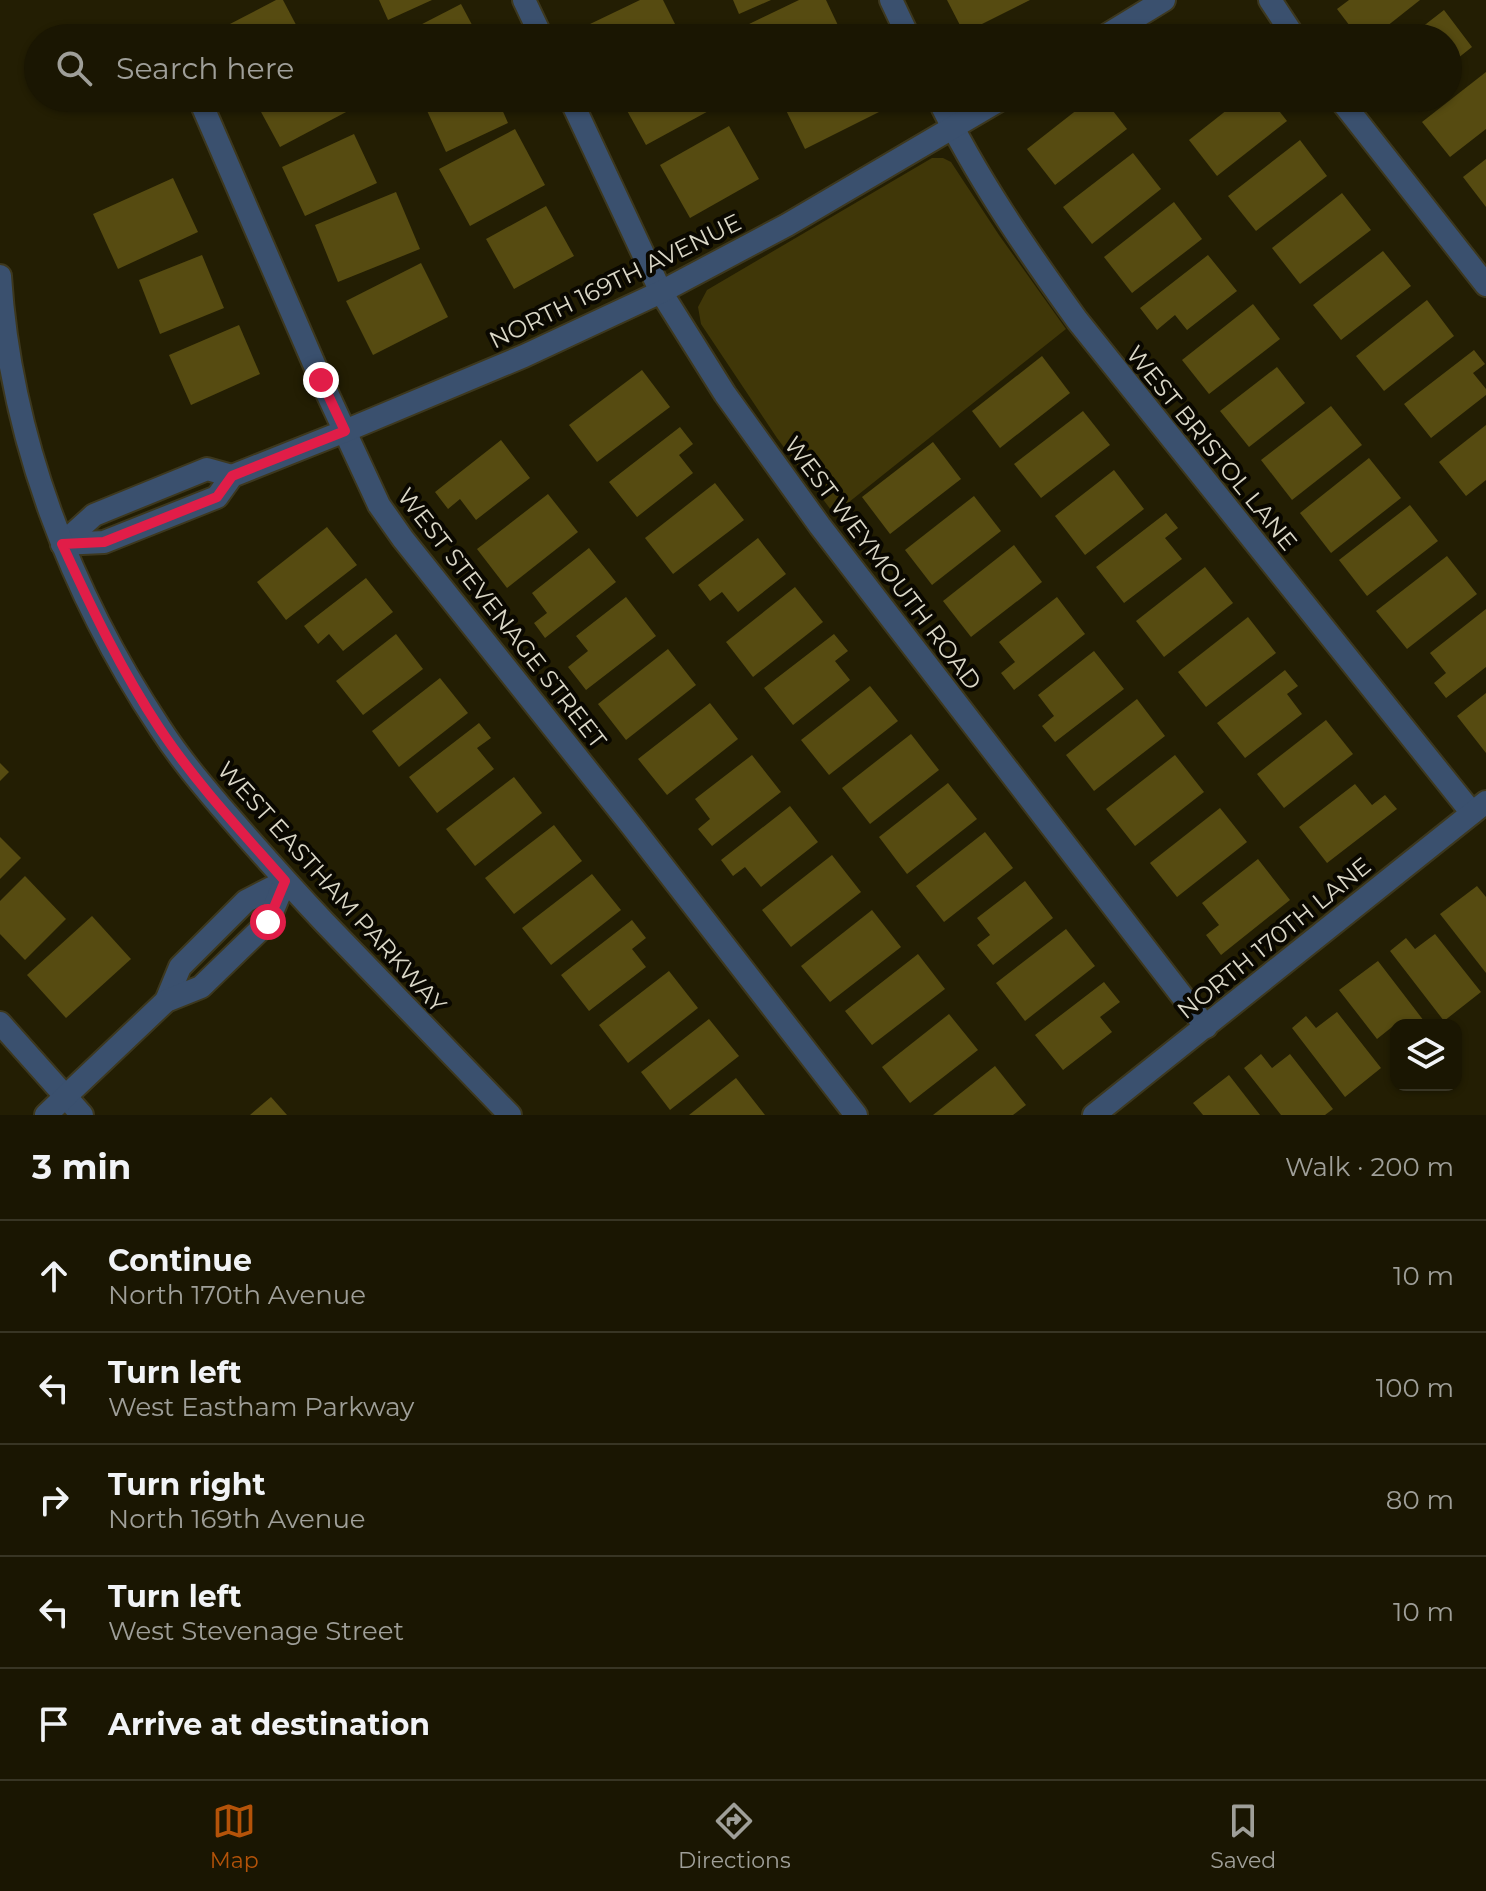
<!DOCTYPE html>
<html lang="en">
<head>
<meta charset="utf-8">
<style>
	:root { --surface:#1a1602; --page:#231f0c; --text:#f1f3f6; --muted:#9f9f99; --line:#383524; --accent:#b45309 }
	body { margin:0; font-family:Montserrat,sans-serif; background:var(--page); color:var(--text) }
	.controls { position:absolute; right:24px; bottom:24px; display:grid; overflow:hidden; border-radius:16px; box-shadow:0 2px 6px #0004 }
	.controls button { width:72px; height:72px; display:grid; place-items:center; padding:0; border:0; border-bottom:2px solid var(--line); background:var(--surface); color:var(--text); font:40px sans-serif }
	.stop { position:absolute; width:24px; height:24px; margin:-18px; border:6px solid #e11d48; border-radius:50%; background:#fff }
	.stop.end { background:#e11d48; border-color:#fff; box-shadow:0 2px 8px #0008 }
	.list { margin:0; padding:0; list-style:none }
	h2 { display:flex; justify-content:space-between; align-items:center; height:104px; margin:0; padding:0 32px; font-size:34px }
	h2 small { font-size:26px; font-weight:400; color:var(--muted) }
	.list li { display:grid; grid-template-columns:52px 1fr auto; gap:24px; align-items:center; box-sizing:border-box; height:112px; padding:0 32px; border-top:2px solid var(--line) }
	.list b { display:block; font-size:30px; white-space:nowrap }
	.list p { margin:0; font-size:26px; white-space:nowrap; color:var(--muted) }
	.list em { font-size:26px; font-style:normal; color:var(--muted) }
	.icon { flex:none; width:44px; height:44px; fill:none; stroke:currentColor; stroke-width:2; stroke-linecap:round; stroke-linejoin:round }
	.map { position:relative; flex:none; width:1486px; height:1115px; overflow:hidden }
	.search { position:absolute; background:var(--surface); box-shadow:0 2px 6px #0004; left:24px; right:24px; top:24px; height:88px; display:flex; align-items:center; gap:20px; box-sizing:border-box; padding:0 28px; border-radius:44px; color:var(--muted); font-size:30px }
	.sheet { height:664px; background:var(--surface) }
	nav { display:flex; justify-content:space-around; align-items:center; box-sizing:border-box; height:112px; border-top:2px solid var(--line); background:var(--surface); font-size:22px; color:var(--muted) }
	nav a { display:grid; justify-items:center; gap:4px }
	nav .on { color:var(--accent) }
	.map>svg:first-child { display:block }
	.green { fill:#403708 }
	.building { fill:#564b11 }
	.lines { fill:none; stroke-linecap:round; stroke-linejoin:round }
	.minor-casing { stroke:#3d381e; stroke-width:26 }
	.tertiary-casing { stroke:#3d381e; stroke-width:26 }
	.minor { stroke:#3a506e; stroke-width:22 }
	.tertiary { stroke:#3a506e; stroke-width:22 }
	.route { stroke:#e11d48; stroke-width:10 }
	.labels { text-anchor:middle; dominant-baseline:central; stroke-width:8; stroke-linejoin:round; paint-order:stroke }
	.street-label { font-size:24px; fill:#dad7c7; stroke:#0a0801 }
</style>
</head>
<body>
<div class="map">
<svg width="1486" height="1115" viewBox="0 0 1486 1115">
	<rect width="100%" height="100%" fill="#231e03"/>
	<path class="green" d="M 932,158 L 943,158 L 951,162 L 999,235 L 1066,329 L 834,514 L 777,438 L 701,324 L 698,307 L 707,290 Z"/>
	<g class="building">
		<path d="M 276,0 L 283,0 L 303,38 L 235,38 L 228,25 Z"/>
		<path d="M 379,0 L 432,0 L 388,20 Z"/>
		<path d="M 640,0 L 663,0 L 682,38 L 596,38 L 590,24 Z"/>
		<path d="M 733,0 L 771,0 L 739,14 Z"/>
		<path d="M 799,0 L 826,0 L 844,38 L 751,38 L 745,26 Z"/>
		<path d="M 947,0 L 1030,0 L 964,33 Z"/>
		<path d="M 1349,0 L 1420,0 L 1372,38 L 1359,38 L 1337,9 Z"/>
		<path d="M 461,4 L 479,38 L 395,38 Z"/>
		<path d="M 1444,10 L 1472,47 L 1448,66 L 1448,38 L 1408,38 Z"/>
		<path d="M 1221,29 L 1228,38 L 1209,38 Z"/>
		<path d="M 1486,72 L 1486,129 L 1450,157 L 1422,122 Z"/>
		<path d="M 256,98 L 341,98 L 348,111 L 280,147 L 254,99 Z"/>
		<path d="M 432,98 L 497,98 L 508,123 L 446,152 L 423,102 Z"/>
		<path d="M 620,98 L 709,98 L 714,108 L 646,145 Z"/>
		<path d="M 780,98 L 875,98 L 881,111 L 805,149 Z"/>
		<path d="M 1092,98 L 1103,98 L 1127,129 L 1055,185 L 1027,149 Z"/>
		<path d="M 1175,98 L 1205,98 L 1185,112 Z"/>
		<path d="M 1242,98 L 1269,98 L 1287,121 L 1217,176 L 1189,140 Z"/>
		<path d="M 729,126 L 759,179 L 690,218 L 660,165 Z"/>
		<path d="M 515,129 L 545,185 L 470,226 L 439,169 Z"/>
		<path d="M 354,134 L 377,183 L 305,216 L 282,167 Z"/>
		<path d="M 1300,140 L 1327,176 L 1256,231 L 1228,196 Z"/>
		<path d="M 1133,153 L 1161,189 L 1092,244 L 1063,207 Z"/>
		<path d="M 1486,159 L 1486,207 L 1463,177 Z"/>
		<path d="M 173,178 L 198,232 L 118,269 L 93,214 Z"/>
		<path d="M 396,192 L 420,249 L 338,282 L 315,225 Z"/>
		<path d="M 1342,193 L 1371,230 L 1300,284 L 1272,248 Z"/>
		<path d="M 1174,202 L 1202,239 L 1132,293 L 1104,257 Z"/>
		<path d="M 546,206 L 574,256 L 514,289 L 486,239 Z"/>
		<path d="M 1383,251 L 1411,286 L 1341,340 L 1313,305 Z"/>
		<path d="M 202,255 L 224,308 L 160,334 L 139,280 Z"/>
		<path d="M 1208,255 L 1237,291 L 1187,330 L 1175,315 L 1157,330 L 1140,308 Z"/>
		<path d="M 421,263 L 448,317 L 373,355 L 346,301 Z"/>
		<path d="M 1427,300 L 1454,336 L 1384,391 L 1356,356 Z"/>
		<path d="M 1253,304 L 1280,339 L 1209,394 L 1182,360 Z"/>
		<path d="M 239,325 L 260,374 L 191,405 L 169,355 Z"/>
		<path d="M 1474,350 L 1485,364 L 1473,373 L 1486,389 L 1486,395 L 1431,438 L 1404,404 Z"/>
		<path d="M 1042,356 L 1070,393 L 1000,448 L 972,411 Z"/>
		<path d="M 1277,367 L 1305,403 L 1249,447 L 1220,411 Z"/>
		<path d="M 642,370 L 670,407 L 597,462 L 569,425 Z"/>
		<path d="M 1331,406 L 1362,445 L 1292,500 L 1261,460 Z"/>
		<path d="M 1083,411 L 1110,445 L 1041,498 L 1014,464 Z"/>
		<path d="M 1486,425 L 1486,480 L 1466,496 L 1439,462 Z"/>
		<path d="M 680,427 L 693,444 L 679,455 L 693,473 L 637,517 L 609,482 Z"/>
		<path d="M 501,440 L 530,478 L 476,520 L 460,499 L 448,509 L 435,492 Z"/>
		<path d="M 933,442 L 961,479 L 890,534 L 862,497 Z"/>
		<path d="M 1369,458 L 1401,498 L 1331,553 L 1300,513 Z"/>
		<path d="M 1114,470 L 1144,509 L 1085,555 L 1055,516 Z"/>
		<path d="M 715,483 L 744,520 L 673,574 L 645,538 Z"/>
		<path d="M 548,494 L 578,532 L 507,588 L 477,549 Z"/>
		<path d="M 974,496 L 1001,531 L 932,585 L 905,550 Z"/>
		<path d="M 1410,505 L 1438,541 L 1367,596 L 1339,560 Z"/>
		<path d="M 1166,513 L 1178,528 L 1165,538 L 1182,559 L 1124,603 L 1096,567 Z"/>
		<path d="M 327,527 L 357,565 L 286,620 L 257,582 Z"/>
		<path d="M 758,538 L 786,574 L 738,612 L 722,592 L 710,601 L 698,585 Z"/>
		<path d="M 1014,545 L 1042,582 L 971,637 L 943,601 Z"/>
		<path d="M 589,548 L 616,582 L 545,638 L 534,623 L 547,613 L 532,593 Z"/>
		<path d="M 1447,556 L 1477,594 L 1407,649 L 1376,611 Z"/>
		<path d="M 1205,567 L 1233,603 L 1164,657 L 1136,621 Z"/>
		<path d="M 366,578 L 393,612 L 343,651 L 329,634 L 318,644 L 304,626 Z"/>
		<path d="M 795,587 L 823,622 L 753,677 L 726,642 Z"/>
		<path d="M 626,597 L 656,636 L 586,690 L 568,667 L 588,651 L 576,636 Z"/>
		<path d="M 1057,597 L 1085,634 L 1014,690 L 1001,673 L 1015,662 L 999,642 Z"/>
		<path d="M 1486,609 L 1486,667 L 1446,698 L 1434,683 L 1446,673 L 1430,653 Z"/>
		<path d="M 1248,617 L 1276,653 L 1206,707 L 1178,672 Z"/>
		<path d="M 396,634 L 423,669 L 363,715 L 336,681 Z"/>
		<path d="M 834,634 L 848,651 L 835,661 L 850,680 L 793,725 L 764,688 Z"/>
		<path d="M 668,649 L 696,685 L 626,740 L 598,704 Z"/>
		<path d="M 1094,651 L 1124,689 L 1055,742 L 1042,726 L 1054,716 L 1038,695 Z"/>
		<path d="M 1285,670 L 1298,686 L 1287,694 L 1302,714 L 1245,758 L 1217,723 Z"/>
		<path d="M 440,678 L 468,713 L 399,767 L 372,731 Z"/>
		<path d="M 870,686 L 898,721 L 829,775 L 801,740 Z"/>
		<path d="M 1486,693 L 1486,753 L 1457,716 Z"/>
		<path d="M 1137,699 L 1165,736 L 1094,791 L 1066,755 Z"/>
		<path d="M 710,703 L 738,739 L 667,795 L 638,759 Z"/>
		<path d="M 1326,720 L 1353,754 L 1284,808 L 1257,774 Z"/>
		<path d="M 479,723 L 491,738 L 477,748 L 494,769 L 437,813 L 409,777 Z"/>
		<path d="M 911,734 L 939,770 L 870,824 L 842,788 Z"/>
		<path d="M 752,755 L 781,792 L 712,846 L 698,829 L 710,819 L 695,799 Z"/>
		<path d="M 1175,755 L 1204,792 L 1135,846 L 1106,809 Z"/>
		<path d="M 0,763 L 9,772 L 0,781 Z"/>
		<path d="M 514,777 L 542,813 L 475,866 L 446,829 Z"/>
		<path d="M 948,783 L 977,819 L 907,874 L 879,837 Z"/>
		<path d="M 1355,784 L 1372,805 L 1385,795 L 1397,809 L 1327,863 L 1299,827 Z"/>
		<path d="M 790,806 L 818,842 L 761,887 L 745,867 L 733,876 L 721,860 Z"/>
		<path d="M 1220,808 L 1247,842 L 1177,897 L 1150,863 Z"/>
		<path d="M 554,825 L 582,861 L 514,914 L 485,878 Z"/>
		<path d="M 985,832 L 1013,868 L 944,922 L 916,886 Z"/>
		<path d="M 0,837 L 21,858 L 0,879 Z"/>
		<path d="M 832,855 L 861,892 L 791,947 L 762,910 Z"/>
		<path d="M 1258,859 L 1290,900 L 1221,955 L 1206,935 L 1219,925 L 1202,903 Z"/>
		<path d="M 592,874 L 621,910 L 551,965 L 522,928 Z"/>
		<path d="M 25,876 L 66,919 L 25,960 L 0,934 L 0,901 Z"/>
		<path d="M 1025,881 L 1053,918 L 993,965 L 977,945 L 990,935 L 977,918 Z"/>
		<path d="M 1477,886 L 1486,897 L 1486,973 L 1440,914 Z"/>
		<path d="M 872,910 L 901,947 L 830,1002 L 801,966 Z"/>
		<path d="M 92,916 L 131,959 L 66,1018 L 27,975 Z"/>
		<path d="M 632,920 L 646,938 L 632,949 L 646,967 L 589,1011 L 561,975 Z"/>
		<path d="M 1066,929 L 1095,966 L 1025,1021 L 996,983 Z"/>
		<path d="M 1435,934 L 1481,992 L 1444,1021 L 1390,951 L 1406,938 L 1415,949 Z"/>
		<path d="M 918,954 L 945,989 L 872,1045 L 845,1011 Z"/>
		<path d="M 1378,961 L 1424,1021 L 1419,1025 L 1399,1025 L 1397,1023 L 1377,1039 L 1339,990 Z"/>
		<path d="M 669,971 L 698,1008 L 628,1063 L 599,1025 Z"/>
		<path d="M 1104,982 L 1120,1002 L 1100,1017 L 1112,1032 L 1063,1070 L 1035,1035 Z"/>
		<path d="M 1337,1012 L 1381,1068 L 1345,1097 L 1292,1028 L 1306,1016 L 1316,1028 Z"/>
		<path d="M 949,1014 L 978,1050 L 910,1103 L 882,1067 Z"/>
		<path d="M 709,1019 L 739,1056 L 670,1110 L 641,1072 Z"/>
		<path d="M 1261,1054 L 1272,1068 L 1290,1054 L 1333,1109 L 1325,1115 L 1281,1115 L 1244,1068 Z"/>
		<path d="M 995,1066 L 1026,1105 L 1013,1115 L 933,1115 Z"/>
		<path d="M 1229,1075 L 1260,1115 L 1203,1115 L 1193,1103 Z"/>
		<path d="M 736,1078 L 765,1115 L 689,1115 Z"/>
		<path d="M 271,1097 L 287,1115 L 250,1115 Z"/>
	</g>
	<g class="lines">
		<defs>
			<g id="minor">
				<path d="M 524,0 L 542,38"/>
				<path d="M 891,0 L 909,38"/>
				<path d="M 1270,0 L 1295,38"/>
				<path d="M 1102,38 L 1164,0"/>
				<path d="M 199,98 L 321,380 L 379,505 L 403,539 L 631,825 L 856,1115"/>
				<path d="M 570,98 L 661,292 L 725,394 L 820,526 L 1206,1027"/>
				<path d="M 938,98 C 976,177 1026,249 1077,320 L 1472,813"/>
				<path d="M 1339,98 L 1486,285"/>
				<path d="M 62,544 L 104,542 L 217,497 L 232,476 L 345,431 L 524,356 L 661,292 L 787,225 L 1003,98"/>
				<path d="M 62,544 L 94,515 L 207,469 L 232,476"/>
				<path d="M 166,1001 L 180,967 L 246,901 L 285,881"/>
				<path d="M 0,1023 L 82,1115"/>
				<path d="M 46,1115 L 166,1001 L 201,987 L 268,922 L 285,881"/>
				<path d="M 1094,1115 L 1486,802"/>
			</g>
			<path id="tertiary" d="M 0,276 C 10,437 71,594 160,728 C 180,759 204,787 227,814 C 259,851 291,887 325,923 C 386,987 448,1051 510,1115"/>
		</defs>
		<use href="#minor" class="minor-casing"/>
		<use href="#tertiary" class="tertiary-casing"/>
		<use href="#minor" class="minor"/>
		<use href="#tertiary" class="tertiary"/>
	</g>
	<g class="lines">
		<path class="route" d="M 268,922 L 285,881 C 242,832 196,783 160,729 C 121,670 91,607 62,544 L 104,542 L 217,497 L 232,476 L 345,431 L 321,380"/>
	</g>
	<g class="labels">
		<g class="street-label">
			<text transform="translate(615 281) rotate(-26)">NORTH 169TH AVENUE</text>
			<text transform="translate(1212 448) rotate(51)">WEST BRISTOL LANE</text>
			<text transform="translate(883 563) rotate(53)">WEST WEYMOUTH ROAD</text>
			<text transform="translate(502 618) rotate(52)">WEST STEVENAGE STREET</text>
			<text transform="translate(332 887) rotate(48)">WEST EASTHAM PARKWAY</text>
			<text transform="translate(1274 938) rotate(-39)">NORTH 170TH LANE</text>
		</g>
	</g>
</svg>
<div class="controls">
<button><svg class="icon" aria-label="layers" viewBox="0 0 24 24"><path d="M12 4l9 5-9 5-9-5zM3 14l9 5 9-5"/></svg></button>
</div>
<div class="stop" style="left:268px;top:922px"></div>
<div class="stop end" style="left:321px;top:380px"></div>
<div class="search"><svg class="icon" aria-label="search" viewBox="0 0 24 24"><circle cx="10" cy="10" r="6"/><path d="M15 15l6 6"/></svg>Search here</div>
</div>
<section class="sheet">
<h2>3 min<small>Walk · 200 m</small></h2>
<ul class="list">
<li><svg class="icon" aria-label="ahead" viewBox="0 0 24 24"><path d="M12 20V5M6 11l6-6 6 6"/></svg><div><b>Continue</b><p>North 170th Avenue</p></div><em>10 m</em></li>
<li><svg class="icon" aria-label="left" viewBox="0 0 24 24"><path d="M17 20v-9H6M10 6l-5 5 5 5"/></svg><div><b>Turn left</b><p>West Eastham Parkway</p></div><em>100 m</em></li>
<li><svg class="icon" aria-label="right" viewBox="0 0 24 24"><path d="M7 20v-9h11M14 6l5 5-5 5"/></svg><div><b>Turn right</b><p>North 169th Avenue</p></div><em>80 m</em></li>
<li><svg class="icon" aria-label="left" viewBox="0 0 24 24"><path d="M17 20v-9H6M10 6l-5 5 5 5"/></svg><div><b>Turn left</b><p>West Stevenage Street</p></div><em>10 m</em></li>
<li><svg class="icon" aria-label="arrive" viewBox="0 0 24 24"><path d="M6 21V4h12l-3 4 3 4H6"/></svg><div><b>Arrive at destination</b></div></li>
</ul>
</section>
<nav>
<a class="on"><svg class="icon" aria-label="map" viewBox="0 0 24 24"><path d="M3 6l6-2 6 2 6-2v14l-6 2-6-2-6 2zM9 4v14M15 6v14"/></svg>Map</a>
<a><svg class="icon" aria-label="directions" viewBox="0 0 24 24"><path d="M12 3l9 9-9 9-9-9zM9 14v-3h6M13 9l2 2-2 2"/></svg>Directions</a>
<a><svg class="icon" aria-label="saved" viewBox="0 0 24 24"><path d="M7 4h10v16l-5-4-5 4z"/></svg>Saved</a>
</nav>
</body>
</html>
